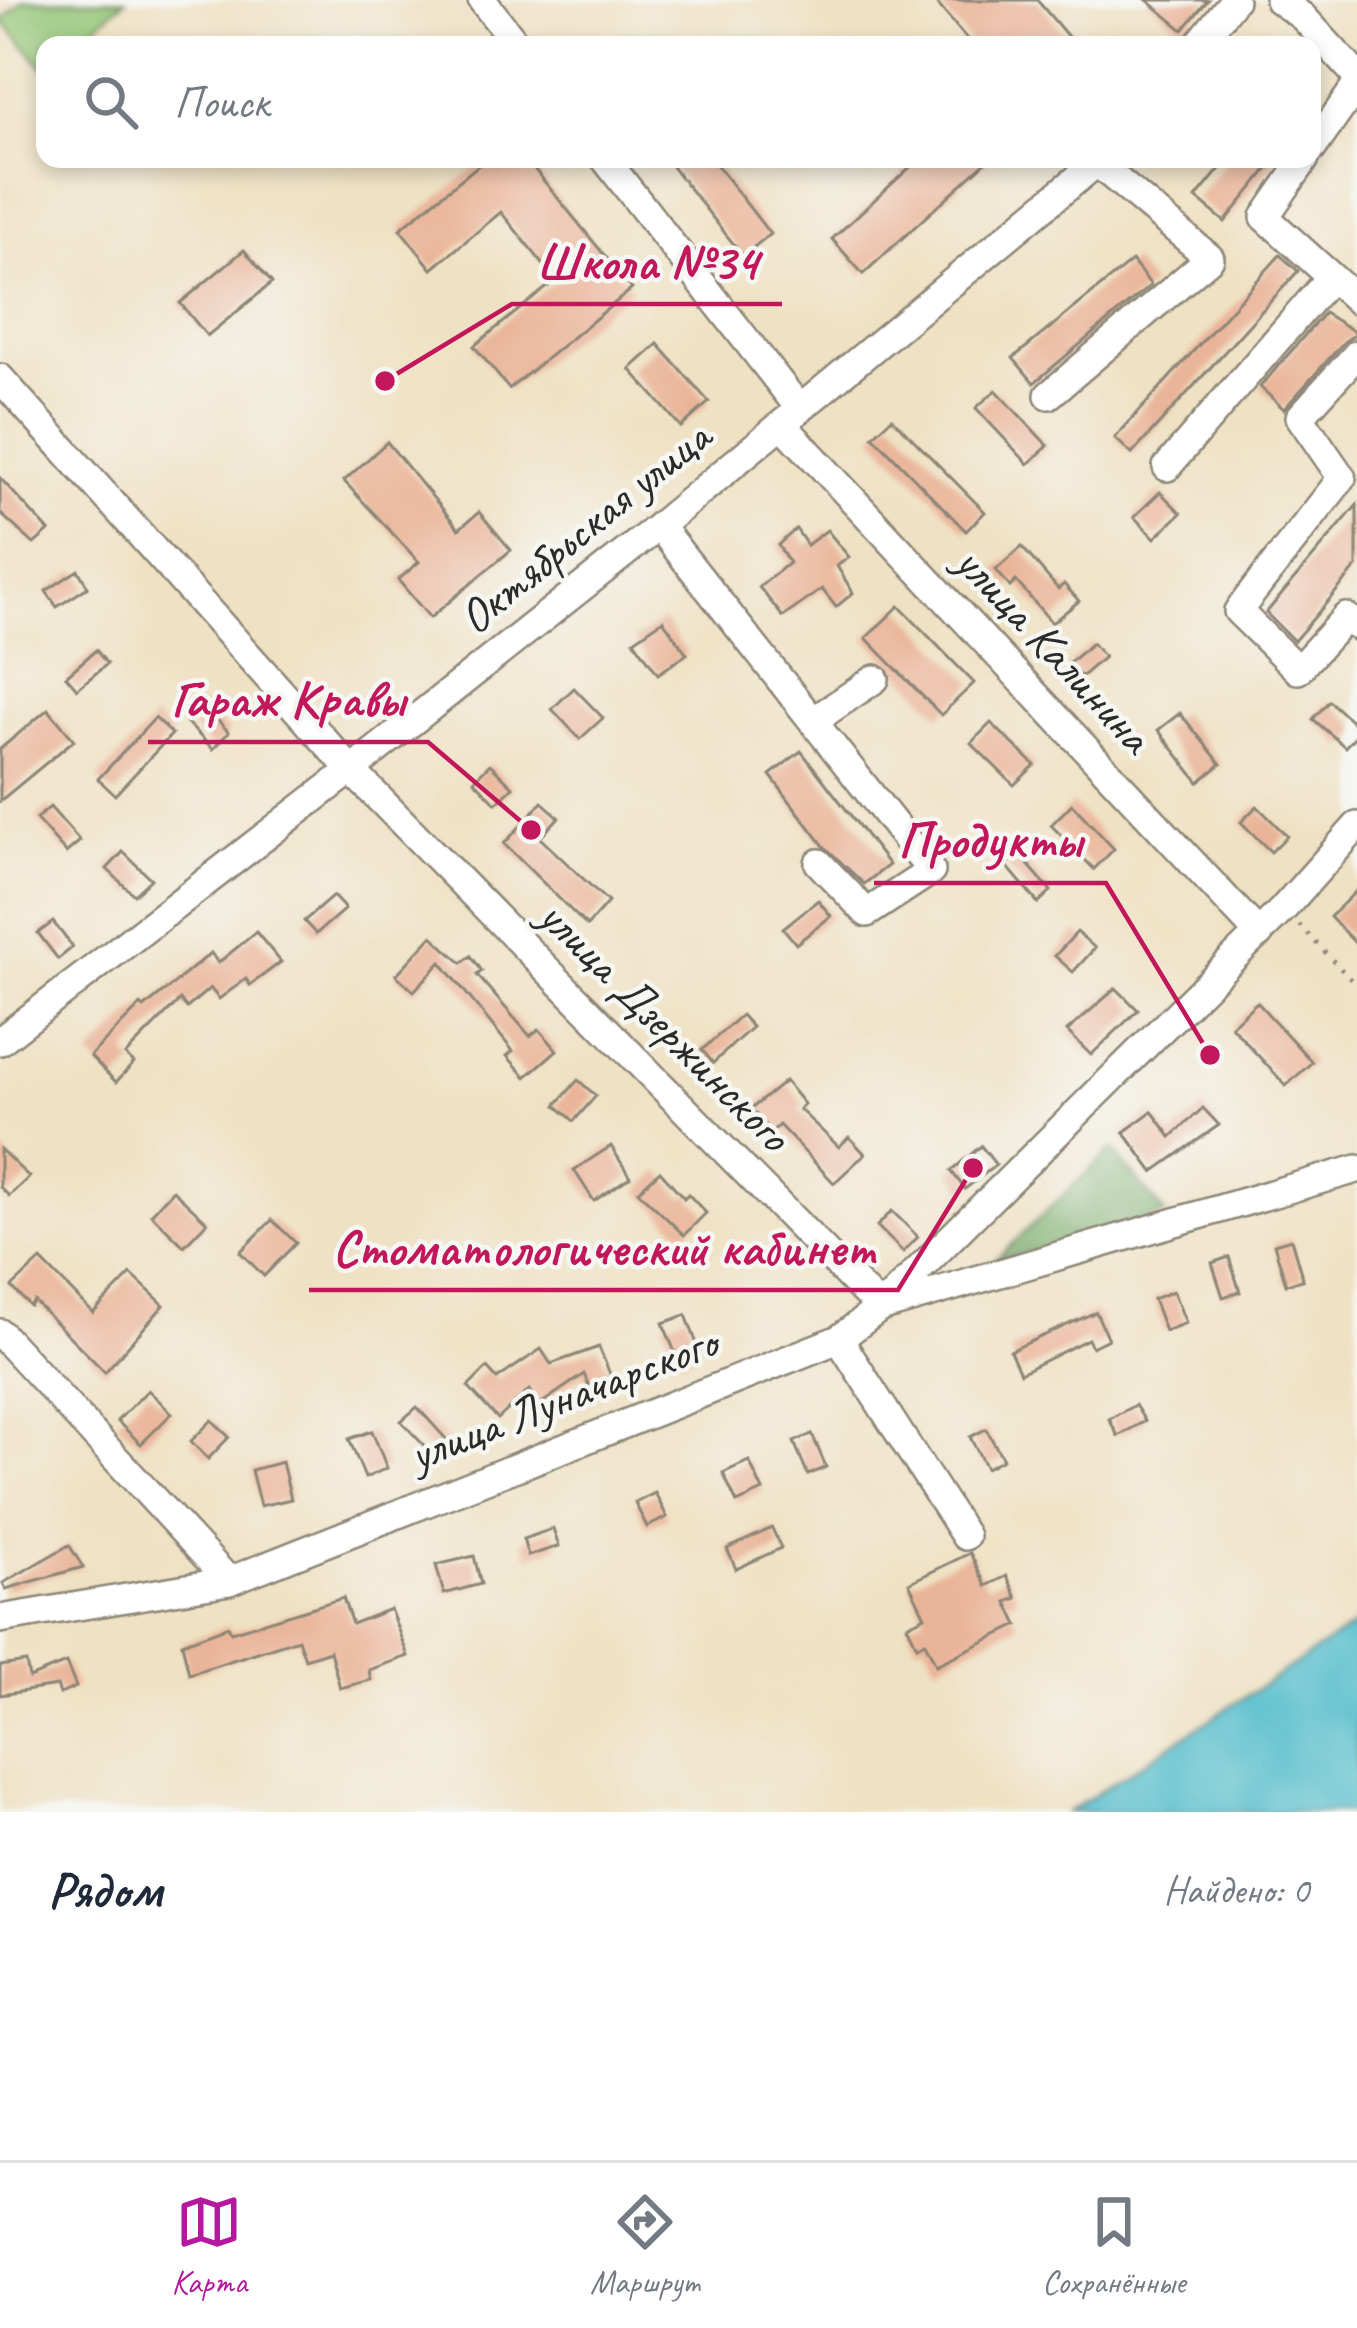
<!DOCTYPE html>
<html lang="ru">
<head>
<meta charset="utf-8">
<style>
	:root { --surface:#fff; --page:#f6f6f7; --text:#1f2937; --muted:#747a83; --line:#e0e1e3; --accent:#b5179e }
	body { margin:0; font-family:Caveat,sans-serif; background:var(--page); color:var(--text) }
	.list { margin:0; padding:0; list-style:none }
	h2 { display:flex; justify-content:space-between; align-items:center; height:156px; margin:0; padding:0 48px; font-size:51px }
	h2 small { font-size:39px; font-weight:400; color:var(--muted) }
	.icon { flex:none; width:66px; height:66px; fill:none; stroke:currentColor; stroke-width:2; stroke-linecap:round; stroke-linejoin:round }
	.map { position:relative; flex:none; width:1357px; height:1812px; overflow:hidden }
	.search { position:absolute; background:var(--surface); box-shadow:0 6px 18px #0003; left:36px; right:36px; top:36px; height:132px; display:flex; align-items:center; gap:30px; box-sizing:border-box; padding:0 42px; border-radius:24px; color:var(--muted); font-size:45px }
	.sheet { height:348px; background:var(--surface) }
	nav { display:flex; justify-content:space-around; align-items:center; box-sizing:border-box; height:168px; border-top:3px solid var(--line); background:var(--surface); font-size:33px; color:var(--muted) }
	nav a { display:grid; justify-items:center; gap:6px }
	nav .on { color:var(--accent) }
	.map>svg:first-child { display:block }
	.green { fill:#93c575; stroke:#5f7850; stroke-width:3 }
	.forest { fill:#76aa66; stroke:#506a48; stroke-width:3 }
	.water { fill:#4fbcca; stroke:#3d747a; stroke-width:3 }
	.building { fill:#eab498 }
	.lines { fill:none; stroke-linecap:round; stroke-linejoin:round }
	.minor-casing { stroke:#8d8677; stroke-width:32 }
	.path { stroke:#8d8677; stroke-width:4.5; stroke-dasharray:3 9; stroke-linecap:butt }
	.minor { stroke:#fff; stroke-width:27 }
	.labels { text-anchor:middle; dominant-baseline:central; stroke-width:9; stroke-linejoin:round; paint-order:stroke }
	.street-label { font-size:48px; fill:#2b2b2b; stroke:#f6f6f2 }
	.leader { fill:none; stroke:#c2185b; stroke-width:4.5 }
	.callout-dot { fill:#c2185b; stroke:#f6f6f2; stroke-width:4.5 }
	.callout-label { font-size:51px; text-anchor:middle; font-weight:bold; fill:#c2185b; stroke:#f6f6f2; stroke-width:9; stroke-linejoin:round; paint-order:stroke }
</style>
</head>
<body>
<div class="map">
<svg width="1357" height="1812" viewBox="0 0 1357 1812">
	<rect width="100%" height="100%" fill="#f6f6f2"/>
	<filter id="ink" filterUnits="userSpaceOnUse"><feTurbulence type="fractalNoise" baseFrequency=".00833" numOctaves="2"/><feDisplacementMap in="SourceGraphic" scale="24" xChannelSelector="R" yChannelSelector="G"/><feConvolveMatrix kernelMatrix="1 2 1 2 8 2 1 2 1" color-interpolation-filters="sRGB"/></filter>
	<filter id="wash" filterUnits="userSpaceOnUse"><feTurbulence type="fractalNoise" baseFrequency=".004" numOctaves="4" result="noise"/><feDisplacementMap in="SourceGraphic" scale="48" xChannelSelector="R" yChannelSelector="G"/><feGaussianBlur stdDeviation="2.7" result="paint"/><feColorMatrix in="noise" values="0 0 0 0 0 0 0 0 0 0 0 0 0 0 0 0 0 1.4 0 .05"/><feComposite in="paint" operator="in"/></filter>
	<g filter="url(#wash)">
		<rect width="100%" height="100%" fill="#efe1c3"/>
		<path class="green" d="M 24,0 L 125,0 L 74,45 L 45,45 L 45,69 L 2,20 Z"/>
		<path class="forest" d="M 1112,1149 L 1165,1214 L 994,1261 Z"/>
		<path class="water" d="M 1357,1624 L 1357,1812 L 1068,1812 Z"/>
		<g id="blocks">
			<g class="building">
				<path d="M 934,0 L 1037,0 L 1075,45 L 972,45 Z"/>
				<path d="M 1147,0 L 1208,0 L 1183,30 Z"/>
				<path d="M 486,159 L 526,159 L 632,289 L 509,389 L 474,346 L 556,280 L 501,212 L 432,269 L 400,229 Z"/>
				<path d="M 666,159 L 712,159 L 770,234 L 743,256 Z"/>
				<path d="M 919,159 L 989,159 L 863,274 L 832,239 Z"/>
				<path d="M 1228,159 L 1276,159 L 1225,222 L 1196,198 Z"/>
				<path d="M 244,250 L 272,283 L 207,336 L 180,303 Z"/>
				<path d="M 1280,255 L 1298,271 L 1132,454 L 1115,438 Z"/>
				<path d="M 1132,261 L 1151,285 L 1034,383 L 1013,358 Z"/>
				<path d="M 1324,313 L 1357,333 L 1344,342 L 1284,409 L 1260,387 Z"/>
				<path d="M 658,344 L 709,402 L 681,427 L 630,369 Z"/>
				<path d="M 996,390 L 1048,446 L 1028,464 L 976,408 Z"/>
				<path d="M 892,418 L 985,512 L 966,531 L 873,436 Z"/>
				<path d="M 387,442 L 459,529 L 479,512 L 511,550 L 430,618 L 398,580 L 419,562 L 344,481 Z"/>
				<path d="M 0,478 L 49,531 L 34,544 L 0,513 Z"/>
				<path d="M 1160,492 L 1181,513 L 1155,538 L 1134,517 Z"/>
				<path d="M 1357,505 L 1357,567 L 1294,641 L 1266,613 Z"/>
				<path d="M 796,529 L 807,545 L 827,530 L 849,557 L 837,566 L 853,593 L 836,607 L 822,589 L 783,617 L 759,587 L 789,563 L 778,545 Z"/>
				<path d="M 1022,547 L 1058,589 L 1064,584 L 1079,601 L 1052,623 L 1016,581 L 1010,587 L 996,570 Z"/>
				<path d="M 78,570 L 88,587 L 57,607 L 46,591 Z"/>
				<path d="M 899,606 L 974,683 L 941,715 L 866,638 Z"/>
				<path d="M 663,620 L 687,654 L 658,674 L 634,640 Z"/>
				<path d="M 1092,643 L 1104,657 L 1081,677 L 1069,663 Z"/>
				<path d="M 96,650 L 107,664 L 77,689 L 66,676 Z"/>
				<path d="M 574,688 L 603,718 L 580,739 L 552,709 Z"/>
				<path d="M 1329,701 L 1357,726 L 1357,734 L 1345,747 L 1313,719 Z"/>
				<path d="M 201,704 L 229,732 L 213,749 L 185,721 Z"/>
				<path d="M 48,709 L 74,740 L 0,801 L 0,749 Z"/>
				<path d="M 1180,713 L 1221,764 L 1199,782 L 1158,730 Z"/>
				<path d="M 155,718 L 172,734 L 115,795 L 98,779 Z"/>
				<path d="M 991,723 L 1035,765 L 1014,785 L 971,743 Z"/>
				<path d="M 801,751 L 889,865 L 864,884 L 824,846 L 770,775 Z"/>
				<path d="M 490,764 L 513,787 L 496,803 L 474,780 Z"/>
				<path d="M 542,802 L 559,817 L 540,838 L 608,902 L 587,926 L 504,844 Z"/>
				<path d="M 1072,804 L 1114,849 L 1094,869 L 1051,825 Z"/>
				<path d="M 1257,806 L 1287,836 L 1271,852 L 1241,822 Z"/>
				<path d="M 50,807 L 80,841 L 66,853 L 36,819 Z"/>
				<path d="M 123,852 L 151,879 L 134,895 L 107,869 Z"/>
				<path d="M 1019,854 L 1051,891 L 1038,903 L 1006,865 Z"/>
				<path d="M 1357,890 L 1357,945 L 1330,917 Z"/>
				<path d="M 333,896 L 345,909 L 316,934 L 304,921 Z"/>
				<path d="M 818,900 L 831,916 L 796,944 L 783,928 Z"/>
				<path d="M 53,922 L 73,947 L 58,959 L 38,933 Z"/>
				<path d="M 256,932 L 281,962 L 250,985 L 246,979 L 219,999 L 210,988 L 187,1008 L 180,1000 L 125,1055 L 134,1063 L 116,1082 L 90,1056 L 141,1005 L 144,1008 L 211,953 L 218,963 Z"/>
				<path d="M 1077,932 L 1095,948 L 1073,972 L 1055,956 Z"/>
				<path d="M 432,936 L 462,963 L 471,956 L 482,971 L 477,975 L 530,1036 L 539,1029 L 557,1050 L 526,1077 L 507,1056 L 513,1051 L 441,962 L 414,991 L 396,975 Z"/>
				<path d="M 1116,988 L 1138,1010 L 1091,1055 L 1067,1031 Z"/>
				<path d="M 1257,1002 L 1312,1062 L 1286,1086 L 1231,1026 Z"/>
				<path d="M 741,1015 L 752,1027 L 713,1063 L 702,1050 Z"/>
				<path d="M 578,1080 L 596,1096 L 574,1121 L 556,1105 Z"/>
				<path d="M 785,1081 L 804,1104 L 799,1109 L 839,1147 L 849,1137 L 865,1154 L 834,1183 L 779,1125 L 771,1132 L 751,1109 Z"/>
				<path d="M 1203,1108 L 1219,1125 L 1153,1172 L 1124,1132 L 1152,1111 L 1171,1137 Z"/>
				<path d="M 611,1146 L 630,1177 L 594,1201 L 574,1170 Z"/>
				<path d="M 981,1146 L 996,1165 L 965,1189 L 951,1171 Z"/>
				<path d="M 0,1149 L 29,1177 L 9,1196 L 0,1187 Z"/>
				<path d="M 660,1171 L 684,1198 L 688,1194 L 706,1213 L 684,1235 L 638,1191 Z"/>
				<path d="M 173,1190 L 207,1222 L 184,1246 L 151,1214 Z"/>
				<path d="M 892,1211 L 918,1237 L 903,1252 L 877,1226 Z"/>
				<path d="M 272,1220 L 296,1243 L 264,1276 L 240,1252 Z"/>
				<path d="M 1291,1239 L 1303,1280 L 1286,1284 L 1274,1244 Z"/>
				<path d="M 1229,1257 L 1240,1292 L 1223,1297 L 1212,1263 Z"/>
				<path d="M 41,1260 L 93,1313 L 131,1274 L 164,1305 L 105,1372 L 34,1301 L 30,1306 L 12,1287 Z"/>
				<path d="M 1173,1291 L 1186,1323 L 1165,1331 L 1153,1299 Z"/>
				<path d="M 1096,1312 L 1108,1339 L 1092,1347 L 1088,1339 L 1020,1373 L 1010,1351 Z"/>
				<path d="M 686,1315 L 700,1352 L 679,1362 L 663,1323 Z"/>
				<path d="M 599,1347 L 614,1384 L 592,1394 L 584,1374 L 539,1405 L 529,1390 L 498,1419 L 468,1387 L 487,1368 L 497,1379 L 541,1349 L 551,1364 Z"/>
				<path d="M 148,1390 L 172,1413 L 141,1444 L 117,1421 Z"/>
				<path d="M 1135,1405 L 1145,1421 L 1118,1436 L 1109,1419 Z"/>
				<path d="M 417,1407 L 447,1440 L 432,1454 L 401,1421 Z"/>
				<path d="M 212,1420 L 229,1437 L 208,1459 L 191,1441 Z"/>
				<path d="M 986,1429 L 1003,1459 L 986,1468 L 970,1437 Z"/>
				<path d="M 372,1431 L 387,1468 L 365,1478 L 349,1439 Z"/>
				<path d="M 812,1434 L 826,1467 L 808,1475 L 794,1442 Z"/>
				<path d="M 749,1461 L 763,1491 L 737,1503 L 723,1473 Z"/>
				<path d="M 282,1462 L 291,1499 L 260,1506 L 251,1470 Z"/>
				<path d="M 655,1493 L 667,1517 L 647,1527 L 635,1503 Z"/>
				<path d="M 772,1528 L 781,1548 L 736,1569 L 727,1549 Z"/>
				<path d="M 553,1529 L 559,1546 L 528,1556 L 523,1539 Z"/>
				<path d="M 69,1545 L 83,1567 L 6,1589 L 3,1583 Z"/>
				<path d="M 970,1553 L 986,1586 L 1007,1576 L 1017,1598 L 1007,1602 L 1018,1625 L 936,1665 L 925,1642 L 917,1646 L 907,1625 L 925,1616 L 909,1583 Z"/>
				<path d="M 474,1556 L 481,1584 L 444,1594 L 436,1565 Z"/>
				<path d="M 343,1598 L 352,1624 L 390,1609 L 408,1656 L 369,1670 L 371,1680 L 340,1688 L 330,1651 L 305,1659 L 298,1639 L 189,1674 L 182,1643 L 228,1626 L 231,1632 Z"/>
				<path d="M 26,1662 L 29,1678 L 66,1663 L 76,1687 L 60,1694 L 57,1686 L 0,1695 L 0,1666 Z"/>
			</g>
		</g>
	</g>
	<g filter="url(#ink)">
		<use href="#blocks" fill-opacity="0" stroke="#8d8677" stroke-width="3"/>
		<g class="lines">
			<defs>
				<g id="minor">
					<path d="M 482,0 L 517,45"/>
					<path d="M 1279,0 L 1303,17 L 1357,76"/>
					<path d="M 1198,45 L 1234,0"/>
					<path d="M 1312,149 L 1357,85"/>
					<path d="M 605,159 L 800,409"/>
					<path d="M 1305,159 L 1265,217 L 1357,300"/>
					<path d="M 1357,354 L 1300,417 L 1342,478 L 1238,611 L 1298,670 L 1346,617 L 1357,626"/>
					<path d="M 0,378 L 351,770 L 880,1308"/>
					<path d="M 1049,395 L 1210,258 L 1097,163"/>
					<path d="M 783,425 L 1259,934"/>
					<path d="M 1167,467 L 1331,277"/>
					<path d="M 659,526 L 931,871 L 867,913 L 819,863"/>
					<path d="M 813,721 L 875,679"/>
					<path d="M 0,1041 L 351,770 L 659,526 L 1101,159"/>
					<path d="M 883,1305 L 1283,909 L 1357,826"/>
					<path d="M 0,1333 L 229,1581"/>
					<path d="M 839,1339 L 965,1536"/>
					<path d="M 0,1619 L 229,1581 L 839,1339 L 880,1308 L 1357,1169"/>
				</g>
			</defs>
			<use href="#minor" class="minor-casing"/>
			<path class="path" d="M 1299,925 L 1357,986"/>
			<use href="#minor" class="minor"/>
		</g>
	</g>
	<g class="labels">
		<g class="street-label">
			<text transform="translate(584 527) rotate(-39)">Октябрьская улица</text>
			<text transform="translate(1054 649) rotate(47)">улица Калинина</text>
			<text transform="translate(665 1025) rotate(45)">улица Дзержинского</text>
			<text transform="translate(563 1398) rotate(-21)">улица Луначарского</text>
		</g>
	</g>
	<path class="leader" d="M385 381L512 304H782M531 830L428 742H148M1210 1055L1106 883H874M973 1168L898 1290H309"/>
	<g class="callout-dot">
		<circle cx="385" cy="381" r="12"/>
		<circle cx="531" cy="830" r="12"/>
		<circle cx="1210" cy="1055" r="12"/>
		<circle cx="973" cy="1168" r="12"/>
	</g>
	<g class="callout-label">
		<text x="647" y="279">Школа №34</text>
		<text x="288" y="716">Гараж Кравы</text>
		<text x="990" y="857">Продукты</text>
		<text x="603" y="1265">Стоматологический кабинет</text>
	</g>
</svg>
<div class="search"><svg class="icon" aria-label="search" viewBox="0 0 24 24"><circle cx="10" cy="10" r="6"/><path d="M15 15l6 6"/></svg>Поиск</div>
</div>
<section class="sheet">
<h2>Рядом<small>Найдено: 0</small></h2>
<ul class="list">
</ul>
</section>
<nav>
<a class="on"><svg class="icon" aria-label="map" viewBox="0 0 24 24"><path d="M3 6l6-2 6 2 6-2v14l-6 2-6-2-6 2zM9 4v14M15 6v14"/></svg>Карта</a>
<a><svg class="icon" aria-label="directions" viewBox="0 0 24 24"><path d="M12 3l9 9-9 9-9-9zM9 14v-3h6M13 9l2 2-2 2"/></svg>Маршрут</a>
<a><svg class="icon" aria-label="saved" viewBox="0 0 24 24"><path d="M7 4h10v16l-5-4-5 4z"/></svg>Сохранённые</a>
</nav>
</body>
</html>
